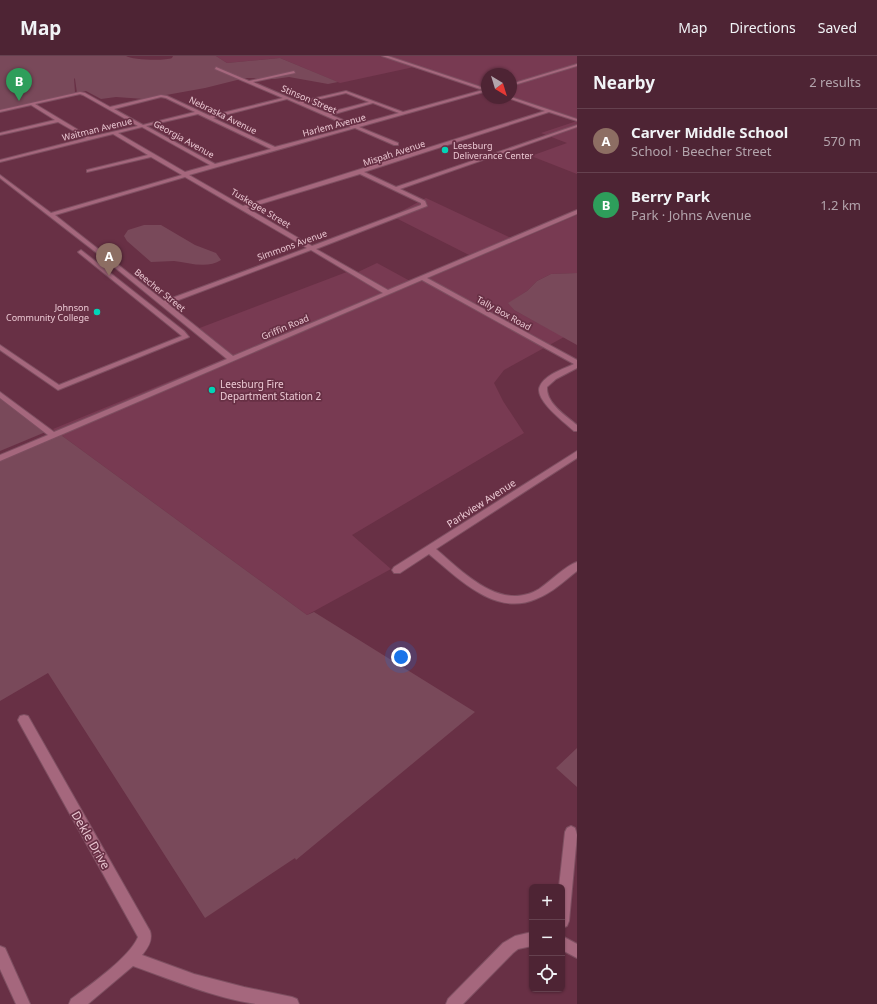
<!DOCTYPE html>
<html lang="en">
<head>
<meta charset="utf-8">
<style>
	:root { --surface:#4e2434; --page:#583040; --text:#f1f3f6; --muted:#b3a4ac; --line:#65414f; --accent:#bca0f2 }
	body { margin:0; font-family:"Noto Sans",sans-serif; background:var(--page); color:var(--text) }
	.controls { position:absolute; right:12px; bottom:12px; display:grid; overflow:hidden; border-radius:6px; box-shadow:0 1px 3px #0004 }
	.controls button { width:36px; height:36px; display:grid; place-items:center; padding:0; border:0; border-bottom:1px solid var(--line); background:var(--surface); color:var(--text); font:20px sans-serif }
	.compass { position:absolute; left:481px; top:12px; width:36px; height:36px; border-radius:50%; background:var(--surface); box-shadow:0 1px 3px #0004; rotate:142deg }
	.you { position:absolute; left:401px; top:601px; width:14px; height:14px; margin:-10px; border:3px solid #fff; border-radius:50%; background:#1a73e8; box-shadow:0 0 0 6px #1a73e833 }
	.badge { display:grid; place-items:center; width:26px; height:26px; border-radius:50%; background:var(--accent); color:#fff; font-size:13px; font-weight:700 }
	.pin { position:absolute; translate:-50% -33px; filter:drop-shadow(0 1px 2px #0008) }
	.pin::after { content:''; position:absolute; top:21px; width:14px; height:12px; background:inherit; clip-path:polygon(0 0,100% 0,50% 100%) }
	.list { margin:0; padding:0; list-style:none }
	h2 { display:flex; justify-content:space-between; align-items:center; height:52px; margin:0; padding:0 16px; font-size:17px }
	h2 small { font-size:13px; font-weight:400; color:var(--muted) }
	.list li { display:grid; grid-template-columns:26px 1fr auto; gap:12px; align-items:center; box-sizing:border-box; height:64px; padding:0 16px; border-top:1px solid var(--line) }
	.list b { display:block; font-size:15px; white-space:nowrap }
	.list p { margin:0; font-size:13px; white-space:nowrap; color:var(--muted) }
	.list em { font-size:13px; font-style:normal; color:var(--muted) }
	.icon { flex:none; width:22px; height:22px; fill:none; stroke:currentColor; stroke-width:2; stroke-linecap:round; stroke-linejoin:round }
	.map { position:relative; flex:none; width:577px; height:948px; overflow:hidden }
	header { display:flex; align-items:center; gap:24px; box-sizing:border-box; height:56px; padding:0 20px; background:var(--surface); border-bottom:1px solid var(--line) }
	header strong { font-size:19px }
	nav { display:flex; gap:22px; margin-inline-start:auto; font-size:14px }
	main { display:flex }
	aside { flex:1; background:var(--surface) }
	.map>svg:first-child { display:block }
	.built { fill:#783a52 }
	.green { fill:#79495a }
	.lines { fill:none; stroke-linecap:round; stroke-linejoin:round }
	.minor-casing { stroke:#7e4f61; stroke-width:2 }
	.minor { fill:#a5677d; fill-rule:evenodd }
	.poi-dot { fill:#00d5b7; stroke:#683045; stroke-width:1.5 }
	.labels { text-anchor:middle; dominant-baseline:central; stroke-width:3.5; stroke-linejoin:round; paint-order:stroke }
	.far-street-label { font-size:9px; fill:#ebc8d3; stroke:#683045 }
	.far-poi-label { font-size:9px; fill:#ebc8d3; stroke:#683045; text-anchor:start }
	.poi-label { font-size:10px; fill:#ebc8d3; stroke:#683045; text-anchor:start }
	.street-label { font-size:10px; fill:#ebc8d3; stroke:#683045 }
	.near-street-label { font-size:12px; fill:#ebc8d3; stroke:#683045 }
</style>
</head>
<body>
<header>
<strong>Map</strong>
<nav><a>Map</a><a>Directions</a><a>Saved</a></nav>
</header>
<main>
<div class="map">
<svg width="577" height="948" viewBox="0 0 577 948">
	<rect width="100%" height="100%" fill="#683045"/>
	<g class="built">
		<path d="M 216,0 L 381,0 L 414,11 L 340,27 L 280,2 L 227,7 Z"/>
		<path d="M 386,0 L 577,0 L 577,63 L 511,42 L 511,18 L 487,18 L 487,34 Z"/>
		<path d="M 577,65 L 577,118 L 531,100 L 567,87 L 541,77 Z"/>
		<path d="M 426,142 L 511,182 L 55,375 L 53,373 L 231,300 L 197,273 L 352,214 L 358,216 L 377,207 L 410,225 L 469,199 L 392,160 Z"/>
		<path d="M 577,159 L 577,217 L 551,218 L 537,225 L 527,235 L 509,247 L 514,254 L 564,281 L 504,314 L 494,327 L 503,345 L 524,377 L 352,479 L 391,513 L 307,559 L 61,379 Z"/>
	</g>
	<g class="green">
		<path d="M 0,0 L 126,0 C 131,4 166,5 172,2 L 173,0 L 216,0 L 227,7 L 280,2 L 338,26 L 328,28 L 289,21 L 275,23 L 245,22 L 205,32 L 144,43 L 116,41 L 101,43 L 86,35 L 77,37 L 75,23 L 74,22 L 75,37 L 0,54 Z"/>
		<path d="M 144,169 L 161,169 L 195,189 L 216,197 L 221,204 C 208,213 189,207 174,205 C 166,205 159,206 151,206 L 127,185 L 124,180 L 128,174 Z"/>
		<path d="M 577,217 L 577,289 L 514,254 L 508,247 L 527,235 L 537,225 L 551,218 Z"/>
		<path d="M 0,340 L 48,375 L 0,395 Z"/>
		<path d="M 61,379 L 307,559 L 314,556 L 475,656 L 296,804 L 295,802 L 205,862 L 48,617 L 0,645 L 0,405 Z"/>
		<path d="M 577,692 L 577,731 L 556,712 Z"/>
	</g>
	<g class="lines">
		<defs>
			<g id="minor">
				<path d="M 382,0 L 388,0 L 487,33 L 487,35 L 359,71 L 398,87 L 398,89 L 394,89 L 355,72 L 189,119 L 243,150 L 545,55 L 508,42 L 511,41 L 577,63 L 577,65 L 549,56 L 364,116 L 396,131 L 577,69 L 577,71 L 400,133 L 425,145 L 427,150 L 316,193 L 388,234 L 577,154 L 577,158 L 427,222 L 577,304 L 577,312 L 556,323 L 547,331 C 546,347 566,360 577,369 L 577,375 L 574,375 C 565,367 533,343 540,330 C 545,319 563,313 574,308 L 422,224 L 0,405 L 0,399 L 48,379 L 0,342 L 0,336 L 54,376 L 227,303 L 102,201 L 0,122 L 0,119 L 51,157 L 182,119 L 151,101 L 87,116 L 87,114 L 148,99 L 113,78 L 0,106 L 0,104 L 86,82 L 58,66 L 0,79 L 0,77 L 55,64 L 31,49 L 0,56 L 0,54 L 80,36 L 85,37 L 110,51 L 161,39 L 167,40 L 210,60 L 283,42 L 215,13 L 216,11 L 249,25 L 294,15 L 295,17 L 253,26 L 299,46 L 346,35 L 403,56 L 483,34 ZM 346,37 L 369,46 L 327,57 L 303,47 ZM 80,38 L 83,39 L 138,70 L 90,81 L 35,48 ZM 161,41 L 166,42 L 195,56 L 143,69 L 114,53 ZM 287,43 L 351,71 L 275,91 L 213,62 ZM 373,47 L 399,57 L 355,69 L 331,59 ZM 198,58 L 271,93 L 215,108 L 146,70 ZM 142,71 L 210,109 L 185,116 L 118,77 ZM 360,118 L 421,147 L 421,149 L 312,190 L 247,152 ZM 185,121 L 307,192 L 164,245 L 55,159 ZM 311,194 L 383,237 L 233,300 L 168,248 Z"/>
				<path d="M 577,8 L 577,10 L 511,30 L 511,28 Z"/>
				<path d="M 81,194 L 184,275 L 189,281 L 58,334 L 0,294 L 0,289 L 59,329 L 182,280 L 79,197 L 78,196 Z"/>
				<path d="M 577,395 L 577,402 L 436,493 C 464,517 501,556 539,533 C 551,525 565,510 577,506 L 577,515 C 564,525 552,537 536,543 C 495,561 458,522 429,498 L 400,517 L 394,517 L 392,514 L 394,511 Z"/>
				<path d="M 24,659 L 28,660 L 150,875 C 153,884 148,892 142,899 L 194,918 L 244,931 L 292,941 L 297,943 L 299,948 C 285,948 270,948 256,948 C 214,942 173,924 133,910 L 88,948 L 69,948 L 71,943 C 89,930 130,901 138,881 L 20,668 L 18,664 L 20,660 Z"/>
				<path d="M 571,770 L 575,772 L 577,779 L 569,865 L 567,870 L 562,872 L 562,831 L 559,831 L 565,776 L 567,772 Z"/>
				<path d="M 532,876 L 532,890 L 518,893 L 513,897 L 463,948 L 446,948 L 448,943 L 503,887 L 515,880 Z"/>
				<path d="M 562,880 L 577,888 L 577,902 L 562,894 Z"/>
				<path d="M 0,890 L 5,892 L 30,948 L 16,948 L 0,913 Z"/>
			</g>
		</defs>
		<use href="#minor" class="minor-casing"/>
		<use href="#minor" class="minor"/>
	</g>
	<g class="poi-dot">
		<circle cx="445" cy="94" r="4"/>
		<circle cx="97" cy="256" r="4"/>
		<circle cx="212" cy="334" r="4"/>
	</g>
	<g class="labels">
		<g class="far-street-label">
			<text transform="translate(309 43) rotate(23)">Stinson Street</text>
			<text transform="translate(223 59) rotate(26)">Nebraska Avenue</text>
			<text transform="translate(334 69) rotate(-15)">Harlem Avenue</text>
			<text transform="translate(97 73) rotate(-14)">Waitman Avenue</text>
			<text transform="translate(184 83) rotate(29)">Georgia Avenue</text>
			<text transform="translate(394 97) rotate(-18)">Mispah Avenue</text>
			<text transform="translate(261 152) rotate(31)">Tuskegee Street</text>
			<text transform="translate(292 189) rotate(-20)">Simmons Avenue</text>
			<text transform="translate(160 234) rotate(39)">Beecher Street</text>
			<text transform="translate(504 257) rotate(29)">Tally Box Road</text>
			<text transform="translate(285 271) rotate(-23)">Griffin Road</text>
		</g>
		<g class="far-poi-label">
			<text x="453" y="89">Leesburg<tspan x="453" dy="10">Deliverance Center</tspan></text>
			<text x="89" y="251" text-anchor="end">Johnson<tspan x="89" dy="10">Community College</tspan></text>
		</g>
		<g class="poi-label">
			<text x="220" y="328">Leesburg Fire<tspan x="220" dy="12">Department Station 2</tspan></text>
		</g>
		<g class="street-label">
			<text transform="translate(481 447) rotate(-33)">Parkview Avenue</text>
		</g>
		<g class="near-street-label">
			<text transform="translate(91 784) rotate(60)">Dekle Drive</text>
		</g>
	</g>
</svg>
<div class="controls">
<button>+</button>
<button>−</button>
<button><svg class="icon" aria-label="locate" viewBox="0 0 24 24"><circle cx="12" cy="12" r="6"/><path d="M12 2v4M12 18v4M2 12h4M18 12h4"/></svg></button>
</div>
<svg class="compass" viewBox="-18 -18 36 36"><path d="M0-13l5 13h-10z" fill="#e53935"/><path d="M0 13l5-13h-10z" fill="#b3a4ac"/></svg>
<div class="you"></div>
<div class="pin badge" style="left:109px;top:220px;background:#8d6e63">A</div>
<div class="pin badge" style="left:19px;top:45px;background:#2e9e5b">B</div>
</div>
<aside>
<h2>Nearby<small>2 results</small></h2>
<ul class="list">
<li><span class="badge" style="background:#8d6e63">A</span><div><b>Carver Middle School</b><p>School · Beecher Street</p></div><em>570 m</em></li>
<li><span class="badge" style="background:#2e9e5b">B</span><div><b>Berry Park</b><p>Park · Johns Avenue</p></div><em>1.2 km</em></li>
</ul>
</aside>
</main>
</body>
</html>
